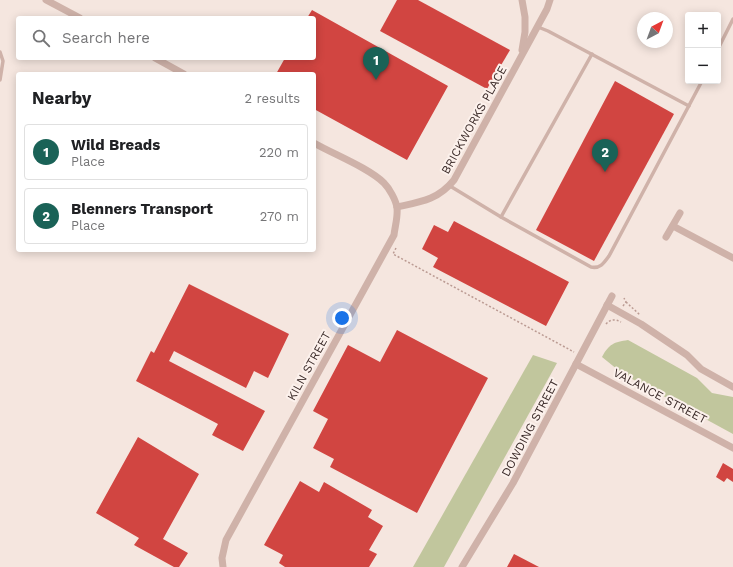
<!DOCTYPE html>
<html lang="en">
<head>
<meta charset="utf-8">
<style>
	:root { --surface:#fff; --page:#f2f2f2; --text:#202124; --muted:#757577; --line:#e0e0e0; --accent:#1a6257 }
	body { margin:0; font-family:"Work Sans",sans-serif; background:var(--page); color:var(--text) }
	.controls { position:absolute; right:12px; top:12px; display:grid; overflow:hidden; border-radius:4px; box-shadow:0 2px 10px #0003 }
	.controls button { width:36px; height:36px; display:grid; place-items:center; padding:0; border:0; border-bottom:1px solid var(--line); background:var(--surface); color:var(--text); font:20px sans-serif }
	.compass { position:absolute; left:637px; top:12px; width:36px; height:36px; border-radius:50%; background:var(--surface); box-shadow:0 2px 10px #0003; rotate:41deg }
	.you { position:absolute; left:342px; top:318px; width:14px; height:14px; margin:-10px; border:3px solid #fff; border-radius:50%; background:#1a73e8; box-shadow:0 0 0 6px #1a73e833 }
	.badge { display:grid; place-items:center; width:26px; height:26px; border-radius:50%; background:var(--accent); color:#fff; font-size:13px; font-weight:700 }
	.pin { position:absolute; translate:-50% -33px; filter:drop-shadow(0 1px 2px #0008) }
	.pin::after { content:''; position:absolute; top:21px; width:14px; height:12px; background:inherit; clip-path:polygon(0 0,100% 0,50% 100%) }
	.list { margin:0; padding:0; list-style:none }
	h2 { display:flex; justify-content:space-between; align-items:center; height:52px; margin:0; padding:0 16px; font-size:17px }
	h2 small { font-size:13px; font-weight:400; color:var(--muted) }
	.list li { display:grid; grid-template-columns:26px 1fr auto; gap:12px; align-items:center; box-sizing:border-box; height:56px; margin:0 8px 8px; padding:0 8px; border:1px solid var(--line); border-radius:4px }
	.list b { display:block; font-size:15px; white-space:nowrap }
	.list p { margin:0; font-size:13px; white-space:nowrap; color:var(--muted) }
	.list em { font-size:13px; font-style:normal; color:var(--muted) }
	.icon { flex:none; width:22px; height:22px; fill:none; stroke:currentColor; stroke-width:2; stroke-linecap:round; stroke-linejoin:round }
	.map { position:relative; flex:none; width:733px; height:567px; overflow:hidden }
	.search { position:absolute; background:var(--surface); box-shadow:0 2px 10px #0003; left:16px; top:16px; width:300px; height:44px; display:flex; align-items:center; gap:10px; box-sizing:border-box; padding:0 14px; border-radius:4px; color:var(--muted); font-size:15px }
	.panel { position:absolute; background:var(--surface); box-shadow:0 2px 10px #0003; left:16px; top:72px; width:300px; height:180px; border-radius:4px }
	.map>svg:first-child { display:block }
	.green { fill:#c1c69d }
	.building { fill:#d14541 }
	.lines { fill:none; stroke-linecap:round; stroke-linejoin:round }
	.path { stroke:#bb9b93; stroke-width:1.5; stroke-dasharray:2 2; stroke-linecap:butt }
	.service { stroke:#cfb2a9; stroke-width:3.5 }
	.minor { stroke:#cfb2a9; stroke-width:7 }
	.labels { text-anchor:middle; dominant-baseline:central; stroke-width:4; stroke-linejoin:round; paint-order:stroke }
	.street-label { font-size:12px; fill:#3b2b29; stroke:#fcf1ec }
</style>
</head>
<body>
<div class="map">
<svg width="733" height="567" viewBox="0 0 733 567">
	<rect width="100%" height="100%" fill="#f5e6df"/>
	<g class="green">
		<path d="M 628,340 L 697,378 L 712,393 L 733,397 L 733,434 L 623,374 L 602,357 C 609,344 614,342 628,340 Z"/>
		<path d="M 533,355 L 557,363 L 444,567 L 413,567 Z"/>
	</g>
	<g class="building">
		<path d="M 397,0 L 418,0 L 510,50 L 487,89 L 380,31 Z"/>
		<path d="M 312,10 L 448,86 L 407,160 L 314,109 L 314,74 L 276,74 L 285,58 L 314,58 L 314,18 L 307,18 Z"/>
		<path d="M 615,81 L 674,114 L 594,261 L 536,230 Z"/>
		<path d="M 454,221 L 569,282 L 546,326 L 433,267 L 438,258 L 422,249 L 434,225 L 448,232 Z"/>
		<path d="M 189,284 L 289,334 L 268,378 L 254,371 L 246,388 L 174,351 L 169,361 L 265,411 L 243,451 L 212,435 L 218,424 L 136,381 L 151,351 L 154,353 Z"/>
		<path d="M 397,330 L 488,378 L 417,513 L 330,467 L 334,459 L 313,448 L 328,419 L 313,411 L 348,345 L 380,362 Z"/>
		<path d="M 138,437 L 199,474 L 163,539 L 188,553 L 179,567 L 174,567 L 134,545 L 139,538 L 96,513 Z"/>
		<path d="M 723,463 L 733,469 L 733,482 L 727,478 L 724,482 L 716,477 Z"/>
		<path d="M 300,481 L 319,492 L 324,482 L 372,510 L 368,517 L 383,526 L 369,550 L 377,554 L 369,567 L 285,567 L 279,563 L 283,555 L 264,545 Z"/>
		<path d="M 514,554 L 539,567 L 507,567 Z"/>
	</g>
	<g class="lines">
		<g class="path">
			<path d="M 396,248 L 393,254 L 574,352"/>
			<path d="M 626,302 L 640,315"/>
			<path d="M 623,306 L 626,302 L 624,298"/>
			<path d="M 606,324 C 610,319 615,319 621,322"/>
		</g>
		<g class="service">
			<path d="M 538,27 L 548,31 L 689,106"/>
			<path d="M 718,49 L 733,19"/>
			<path d="M 0,52 L 3,61 L 0,80"/>
			<path d="M 450,186 L 501,217 L 591,267 C 600,269 604,263 609,256 L 702,81"/>
			<path d="M 501,217 L 592,54"/>
		</g>
		<g class="minor">
			<path d="M 46,0 L 80,18"/>
			<path d="M 522,0 L 525,17 L 525,32 L 522,50"/>
			<path d="M 155,58 L 184,74"/>
			<path d="M 397,207 C 420,202 438,200 454,180 L 547,9 L 550,0"/>
			<path d="M 673,226 L 733,258"/>
			<path d="M 666,237 L 680,213"/>
			<path d="M 607,305 L 641,324 L 687,355 L 701,369 L 733,387"/>
			<path d="M 576,364 L 733,448"/>
			<path d="M 223,567 L 222,558 L 226,540 L 394,235 C 395,226 398,217 397,208 C 396,200 389,188 384,183 C 369,168 333,154 314,143"/>
			<path d="M 462,567 L 513,483 L 612,296"/>
		</g>
	</g>
	<g class="labels">
		<g class="street-label">
			<text transform="translate(474 120) rotate(-61)">BRICKWORKS PLACE</text>
			<text transform="translate(309 366) rotate(-61)">KILN STREET</text>
			<text transform="translate(660 396) rotate(28)">VALANCE STREET</text>
			<text transform="translate(530 428) rotate(-62)">DOWDING STREET</text>
		</g>
	</g>
</svg>
<div class="controls">
<button>+</button>
<button>−</button>
</div>
<svg class="compass" viewBox="-18 -18 36 36"><path d="M0-13l5 13h-10z" fill="#e53935"/><path d="M0 13l5-13h-10z" fill="#757577"/></svg>
<div class="you"></div>
<div class="pin badge" style="left:376px;top:80px">1</div>
<div class="pin badge" style="left:605px;top:172px">2</div>
<div class="search"><svg class="icon" aria-label="search" viewBox="0 0 24 24"><circle cx="10" cy="10" r="6"/><path d="M15 15l6 6"/></svg>Search here</div>
<section class="panel">
<h2>Nearby<small>2 results</small></h2>
<ul class="list">
<li><span class="badge">1</span><div><b>Wild Breads</b><p>Place</p></div><em>220 m</em></li>
<li><span class="badge">2</span><div><b>Blenners Transport</b><p>Place</p></div><em>270 m</em></li>
</ul>
</section>
</div>
</body>
</html>
